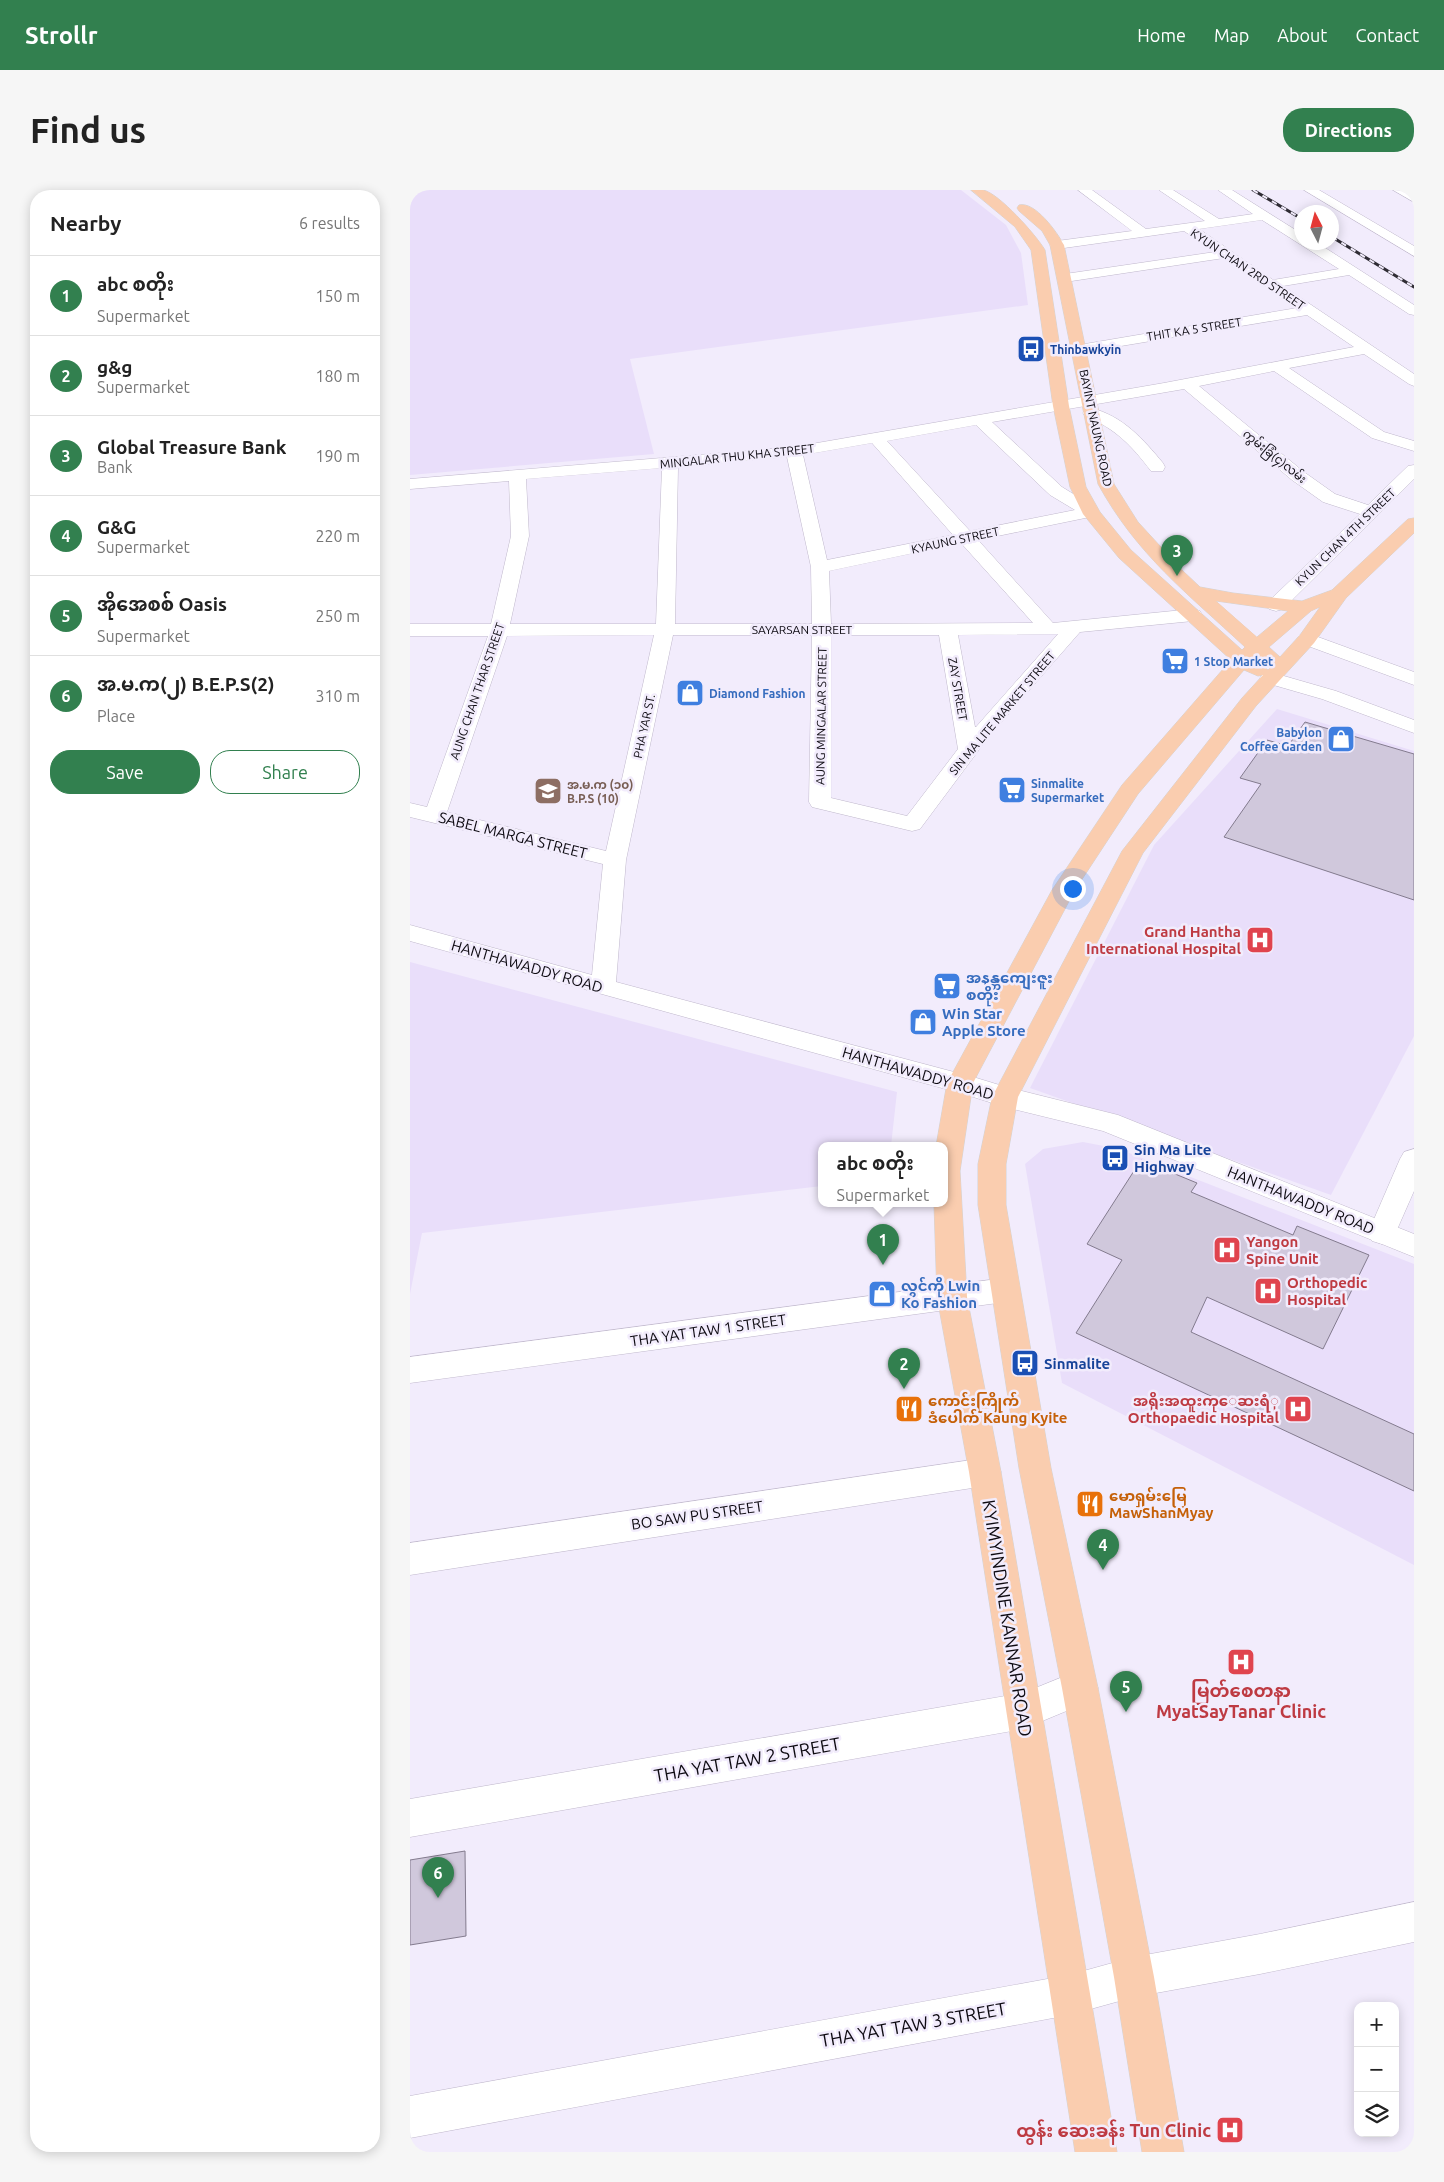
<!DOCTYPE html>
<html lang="en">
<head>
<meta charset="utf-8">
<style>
	:root { --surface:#fff; --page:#f6f6f6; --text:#222; --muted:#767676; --line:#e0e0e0; --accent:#32804f }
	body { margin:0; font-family:Ubuntu,"Noto Sans Myanmar",sans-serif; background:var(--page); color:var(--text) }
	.controls { position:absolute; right:15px; bottom:15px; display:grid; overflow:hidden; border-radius:10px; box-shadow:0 2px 12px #0003 }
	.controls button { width:45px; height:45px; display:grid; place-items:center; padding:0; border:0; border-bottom:1px solid var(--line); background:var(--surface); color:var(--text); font:25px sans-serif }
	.compass { position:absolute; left:884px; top:15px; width:45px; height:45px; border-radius:50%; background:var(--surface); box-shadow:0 2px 12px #0003; rotate:354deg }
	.you { position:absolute; left:662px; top:698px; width:18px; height:18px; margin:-12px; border:4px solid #fff; border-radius:50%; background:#1a73e8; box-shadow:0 0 0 8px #1a73e833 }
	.badge { display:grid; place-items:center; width:32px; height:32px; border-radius:50%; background:var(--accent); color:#fff; font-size:16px; font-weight:700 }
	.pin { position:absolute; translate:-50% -41px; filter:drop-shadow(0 1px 2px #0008) }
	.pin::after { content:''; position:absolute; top:26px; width:18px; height:15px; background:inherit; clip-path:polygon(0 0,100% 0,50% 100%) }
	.popup { position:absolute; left:408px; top:952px; width:130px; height:65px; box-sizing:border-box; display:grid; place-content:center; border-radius:10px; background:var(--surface); filter:drop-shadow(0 1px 4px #0005); font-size:16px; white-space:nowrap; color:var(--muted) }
	.popup b { font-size:19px; color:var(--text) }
	.popup::after { content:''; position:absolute; left:50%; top:100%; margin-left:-10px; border:10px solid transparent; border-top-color:var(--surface) }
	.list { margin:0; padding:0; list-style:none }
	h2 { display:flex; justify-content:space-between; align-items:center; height:65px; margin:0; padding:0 20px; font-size:21px }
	h2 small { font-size:16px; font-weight:400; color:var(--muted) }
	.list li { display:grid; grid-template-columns:32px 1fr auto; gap:15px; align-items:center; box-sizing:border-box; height:80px; padding:0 20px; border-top:1px solid var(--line) }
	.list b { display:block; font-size:19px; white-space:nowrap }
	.list p { margin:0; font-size:16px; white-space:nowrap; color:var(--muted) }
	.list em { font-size:16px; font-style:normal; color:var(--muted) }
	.actions { display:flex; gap:10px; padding:15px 20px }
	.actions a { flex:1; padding:11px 0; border:1px solid var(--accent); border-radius:20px; text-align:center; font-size:18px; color:var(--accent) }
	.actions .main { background:var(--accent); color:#fff }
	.icon { flex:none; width:28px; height:28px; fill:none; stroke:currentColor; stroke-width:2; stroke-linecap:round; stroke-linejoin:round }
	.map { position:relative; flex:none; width:1004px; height:1962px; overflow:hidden; border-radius:20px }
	header { display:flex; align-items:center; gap:30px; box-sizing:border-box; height:70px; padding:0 25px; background:var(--accent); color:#fff }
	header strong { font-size:24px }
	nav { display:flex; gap:28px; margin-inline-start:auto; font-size:18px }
	.intro { display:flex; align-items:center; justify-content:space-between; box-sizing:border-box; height:120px; padding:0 30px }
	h1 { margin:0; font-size:35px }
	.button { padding:12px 22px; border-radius:20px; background:var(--accent); color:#fff; font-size:18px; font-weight:700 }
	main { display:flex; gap:30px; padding:0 30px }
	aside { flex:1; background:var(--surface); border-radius:20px; box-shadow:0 2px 12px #0003 }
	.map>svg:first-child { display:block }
	.built { fill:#e9defa }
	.building { fill:#d0c8dc; stroke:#837b8e }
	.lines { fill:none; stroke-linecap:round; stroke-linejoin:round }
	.street-casing { stroke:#c0b8cc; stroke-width:1 }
	.secondary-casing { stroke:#c0b8cc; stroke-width:1 }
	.primary-casing { stroke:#d3d3d4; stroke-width:1 }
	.street { fill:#fff; fill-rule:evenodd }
	.secondary { fill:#fff; fill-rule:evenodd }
	.primary { fill:#facdaf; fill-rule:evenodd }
	.rail-casing { stroke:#2f2c34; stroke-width:3 }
	.rail { stroke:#f2ecfc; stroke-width:2; stroke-dasharray:5.5; stroke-linecap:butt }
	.labels { text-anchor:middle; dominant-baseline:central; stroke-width:5; stroke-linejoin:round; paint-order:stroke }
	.far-street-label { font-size:12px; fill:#0d0a11; stroke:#f2ecfc }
	.far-transit-label { font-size:12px; font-weight:bold; fill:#164399; stroke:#f2ecfc; text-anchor:start }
	.far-shop-label { font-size:12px; font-weight:bold; fill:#366cbe; stroke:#f2ecfc; text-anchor:start }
	.far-education-label { font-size:12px; font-weight:bold; fill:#785e54; stroke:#f2ecfc; text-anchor:start }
	.street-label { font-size:15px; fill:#0d0a11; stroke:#f2ecfc }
	.health-label { font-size:15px; font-weight:bold; fill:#be3a42; stroke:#f2ecfc; text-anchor:end }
	.shop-label { font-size:15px; font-weight:bold; fill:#366cbe; stroke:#f2ecfc; text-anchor:start }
	.transit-label { font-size:15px; font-weight:bold; fill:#164399; stroke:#f2ecfc; text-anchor:start }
	.food-label { font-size:15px; font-weight:bold; fill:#c56008; stroke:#f2ecfc; text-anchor:start }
	.near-street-label { font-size:18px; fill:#0d0a11; stroke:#f2ecfc }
	.near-health-label { font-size:18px; font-weight:bold; fill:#be3a42; stroke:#f2ecfc }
</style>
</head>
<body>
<header>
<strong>Strollr</strong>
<nav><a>Home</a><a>Map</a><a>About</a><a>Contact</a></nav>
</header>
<div class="intro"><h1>Find us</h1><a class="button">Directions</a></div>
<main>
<aside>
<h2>Nearby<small>6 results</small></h2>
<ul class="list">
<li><span class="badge">1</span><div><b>abc စတိုး</b><p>Supermarket</p></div><em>150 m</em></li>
<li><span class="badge">2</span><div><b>g&amp;g</b><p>Supermarket</p></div><em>180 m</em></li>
<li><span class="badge">3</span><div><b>Global Treasure Bank</b><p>Bank</p></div><em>190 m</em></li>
<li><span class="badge">4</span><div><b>G&amp;G</b><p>Supermarket</p></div><em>220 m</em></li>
<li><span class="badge">5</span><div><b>အိုအေစစ် Oasis</b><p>Supermarket</p></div><em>250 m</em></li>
<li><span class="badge">6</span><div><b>အ.မ.က(၂) B.E.P.S(2)</b><p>Place</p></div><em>310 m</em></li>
</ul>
<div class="actions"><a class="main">Save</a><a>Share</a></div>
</aside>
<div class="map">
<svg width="1004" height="1962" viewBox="0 0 1004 1962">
	<rect width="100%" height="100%" fill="#f2ecfc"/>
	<g class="built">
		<path d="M 0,0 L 551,0 L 596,35 L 611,63 L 618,115 L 220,169 L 244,264 L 0,285 Z"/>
		<path d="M 867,519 L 1004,561 L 1004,846 L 921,1005 L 620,898 L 744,655 Z"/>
		<path d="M 0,772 L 487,902 L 481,956 L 412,956 L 412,996 L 12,1043 L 0,1104 Z"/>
		<path d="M 673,952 L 709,959 L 1004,1074 L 1004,1375 L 652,1193 L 615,974 L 633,959 Z"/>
	</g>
	<g class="building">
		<path d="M 895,532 L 1004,564 L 1004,710 L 814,647 L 851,594 L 830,588 L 857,550 L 878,556 Z"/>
		<path d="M 731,970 L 787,993 L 781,1002 L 883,1045 L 887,1036 L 959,1065 L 913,1159 L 797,1107 L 781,1142 L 1004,1244 L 1004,1301 L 666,1143 L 712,1070 L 677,1054 Z"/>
		<path d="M 55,1661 L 56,1746 L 0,1755 L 0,1670 Z"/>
	</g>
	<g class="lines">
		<defs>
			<g id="street">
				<path d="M 668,0 L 682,0 L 736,39 L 795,31 L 749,0 L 763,0 L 809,29 L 843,24 L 808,0 L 822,0 L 892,44 L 892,52 L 906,52 L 1004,115 L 1004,125 L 999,124 L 939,85 L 873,96 L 1004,184 L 1004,196 L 999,194 L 954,164 L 879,178 L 974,242 L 1004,251 L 1004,261 L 962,248 L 864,181 L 789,196 L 894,282 L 925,304 L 958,315 L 998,276 L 1004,275 L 1004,289 L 873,419 L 866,421 L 859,419 L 857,415 L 859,411 L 950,324 L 913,312 L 882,290 L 774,199 L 582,232 L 652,297 L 686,318 L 689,322 L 686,326 L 680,327 L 568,350 L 643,433 L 783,419 L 790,421 L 792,425 L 790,429 L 783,431 L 670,442 L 580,545 L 510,639 L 502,641 L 402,617 L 399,612 L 402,445 L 263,445 L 216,670 L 206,792 L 559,886 L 563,893 L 559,900 L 550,903 L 0,751 L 0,735 L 182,785 L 193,674 L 0,627 L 0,613 L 17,617 L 78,446 L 0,446 L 0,434 L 81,434 L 101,346 L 99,291 L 0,299 L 0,289 L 384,257 L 754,193 L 944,157 L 897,125 L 669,163 L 664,162 L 662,159 L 664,156 L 669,155 L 887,118 L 814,68 L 655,92 L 650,91 L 648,88 L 655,84 L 805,62 L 774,41 L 647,59 L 642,58 L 640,55 L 647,51 L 722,41 ZM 852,30 L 929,79 L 863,90 L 789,39 ZM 566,235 L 640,305 L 665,320 L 560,341 L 477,251 ZM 462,253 L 543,345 L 417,370 L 393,265 ZM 377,267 L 401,377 L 402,434 L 265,434 L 268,277 ZM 252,278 L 246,434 L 100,434 L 119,346 L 116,289 ZM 551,353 L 623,433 L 421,434 L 419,381 ZM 648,444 L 566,537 L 565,537 L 548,445 ZM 244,445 L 196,661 L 37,622 L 97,446 ZM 421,445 L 529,445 L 548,559 L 497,626 L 421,608 Z"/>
				<path d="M 894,0 L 909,0 L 1004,56 L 1004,66 Z"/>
				<path d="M 681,218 C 713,226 733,249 753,273 L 755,277 L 753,281 L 741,281 C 722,256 705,238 675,226 L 673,223 L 675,220 Z"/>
				<path d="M 897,443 L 1004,482 L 1004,495 L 890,453 L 887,449 L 890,445 Z"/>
				<path d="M 1004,959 L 1004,1001 L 982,1051 L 972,1054 L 962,1051 L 958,1043 L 990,969 L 994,962 Z"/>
				<path d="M 595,1088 L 605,1092 L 610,1100 L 605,1108 L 595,1112 L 0,1193 L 0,1167 Z"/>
				<path d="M 575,1268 L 586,1272 L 591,1282 L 586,1292 L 575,1296 L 0,1385 L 0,1353 Z"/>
				<path d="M 670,1480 L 683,1486 L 688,1498 L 683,1510 L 613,1539 L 0,1647 L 0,1609 L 613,1503 Z"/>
				<path d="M 1004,1712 L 1004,1752 L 850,1784 L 724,1807 L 659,1825 L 0,1948 L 0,1906 L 659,1785 L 724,1767 L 850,1744 Z"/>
			</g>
			<g id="secondary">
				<path d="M 983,0 L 998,0 L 1004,3 L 1004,12 Z"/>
				<path d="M 860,482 L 926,501 L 1004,530 L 1004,543 L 912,509 L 853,492 L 850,488 L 853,484 Z"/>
				<path d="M 550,883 L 596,897 L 708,925 L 1004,1044 L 1004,1067 L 693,941 L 595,917 L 541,900 L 537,893 L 541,886 Z"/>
			</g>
			<path id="primary" d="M 561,0 C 565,0 569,0 573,0 C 589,3 626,45 635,60 L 659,216 L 676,297 L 690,322 L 721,360 L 832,460 L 835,457 C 777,403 727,365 688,294 L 640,55 L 632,41 L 609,21 L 607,18 L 609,15 C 625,11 647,42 654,55 L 704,294 L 728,332 L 773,381 L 790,397 L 823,403 L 892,411 L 922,400 L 998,329 L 1004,328 L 1004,343 L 936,408 L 904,453 L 846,516 L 733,663 L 608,907 L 596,974 L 596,1015 L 641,1278 L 688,1498 L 744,1787 L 774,1962 L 732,1962 L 704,1787 L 652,1498 L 609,1278 L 568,1015 L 568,974 L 582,907 L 712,661 L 832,508 L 853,485 L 848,486 L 834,480 L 728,604 L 665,700 L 563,893 L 550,981 L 557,1107 L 591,1282 L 707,1962 L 665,1962 L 559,1282 L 527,1107 L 524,1014 L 534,1014 L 534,956 L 526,956 L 537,893 L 642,700 L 712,595 L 821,470 L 709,368 L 673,324 L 660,297 L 643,216 L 621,60 L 605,37 ZM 806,411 L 878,421 L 847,447 ZM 910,417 L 890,445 L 870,467 L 859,457 L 901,421 ZM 847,467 L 855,474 L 862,476 L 858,480 L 844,469 Z"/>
		</defs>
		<use href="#street" class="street-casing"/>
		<use href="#secondary" class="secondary-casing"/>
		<use href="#primary" class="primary-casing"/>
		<use href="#street" class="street"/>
		<use href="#secondary" class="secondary"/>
		<use href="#primary" class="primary"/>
		<defs>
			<g id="rail">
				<path d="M 843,0 L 892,29"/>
				<path d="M 922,47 L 1004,97"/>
			</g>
		</defs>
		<use href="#rail" class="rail-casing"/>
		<use href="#rail" class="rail"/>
	</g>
	<defs>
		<symbol id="bus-square" viewBox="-11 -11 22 22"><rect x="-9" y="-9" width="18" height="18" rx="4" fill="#1a4fb4" stroke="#f2ecfc"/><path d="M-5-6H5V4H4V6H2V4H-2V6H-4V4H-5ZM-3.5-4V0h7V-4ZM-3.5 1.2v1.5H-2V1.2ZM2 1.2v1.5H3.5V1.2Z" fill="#fff"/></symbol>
		<symbol id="supermarket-square" viewBox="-11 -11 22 22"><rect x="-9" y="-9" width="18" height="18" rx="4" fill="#3f7fe0" stroke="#f2ecfc"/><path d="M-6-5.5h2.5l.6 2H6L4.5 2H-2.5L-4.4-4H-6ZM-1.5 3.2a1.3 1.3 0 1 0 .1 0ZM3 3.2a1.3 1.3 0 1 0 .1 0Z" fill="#fff"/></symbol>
		<symbol id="shop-square" viewBox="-11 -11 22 22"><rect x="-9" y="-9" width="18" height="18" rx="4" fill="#3f7fe0" stroke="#f2ecfc"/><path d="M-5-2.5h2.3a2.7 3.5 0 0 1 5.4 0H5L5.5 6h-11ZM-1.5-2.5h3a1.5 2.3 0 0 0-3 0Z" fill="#fff"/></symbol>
		<symbol id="school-square" viewBox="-11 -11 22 22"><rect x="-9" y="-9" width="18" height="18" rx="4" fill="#8d6e63" stroke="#f2ecfc"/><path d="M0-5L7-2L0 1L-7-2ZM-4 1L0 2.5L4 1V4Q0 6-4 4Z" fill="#fff"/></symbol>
		<symbol id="hospital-square" viewBox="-11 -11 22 22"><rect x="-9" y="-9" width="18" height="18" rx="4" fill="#e0444e" stroke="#f2ecfc"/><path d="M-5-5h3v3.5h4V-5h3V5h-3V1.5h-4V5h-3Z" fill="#fff"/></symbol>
		<symbol id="restaurant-square" viewBox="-11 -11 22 22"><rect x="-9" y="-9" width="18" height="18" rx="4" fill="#e8710a" stroke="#f2ecfc"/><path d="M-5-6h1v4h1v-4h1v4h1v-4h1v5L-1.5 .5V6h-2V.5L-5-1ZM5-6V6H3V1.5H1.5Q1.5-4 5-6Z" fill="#fff"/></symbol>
	</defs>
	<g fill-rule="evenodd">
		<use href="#bus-square" x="605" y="143" width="32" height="32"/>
		<use href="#supermarket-square" x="749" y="455" width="32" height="32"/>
		<use href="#shop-square" x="264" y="487" width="32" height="32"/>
		<use href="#shop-square" x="915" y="533" width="32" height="32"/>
		<use href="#supermarket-square" x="586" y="584" width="32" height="32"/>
		<use href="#school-square" x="122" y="585" width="32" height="32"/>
		<use href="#hospital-square" x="834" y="734" width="32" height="32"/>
		<use href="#supermarket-square" x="521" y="780" width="32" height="32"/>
		<use href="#shop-square" x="497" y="816" width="32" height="32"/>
		<use href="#bus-square" x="689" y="952" width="32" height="32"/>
		<use href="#hospital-square" x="801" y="1044" width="32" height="32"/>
		<use href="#hospital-square" x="842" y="1085" width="32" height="32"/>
		<use href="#shop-square" x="456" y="1088" width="32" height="32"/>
		<use href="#bus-square" x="599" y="1157" width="32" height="32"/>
		<use href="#restaurant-square" x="483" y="1203" width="32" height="32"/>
		<use href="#hospital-square" x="872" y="1203" width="32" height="32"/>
		<use href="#restaurant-square" x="664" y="1298" width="32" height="32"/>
		<use href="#hospital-square" x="815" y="1456" width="32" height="32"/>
		<use href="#hospital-square" x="804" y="1924" width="32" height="32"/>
	</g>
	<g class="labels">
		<g class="far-street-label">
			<text transform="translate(838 79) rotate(34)">KYUN CHAN 2RD STREET</text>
			<text transform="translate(784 139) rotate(-9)">THIT KA 5 STREET</text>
			<text transform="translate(686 238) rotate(78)">BAYINT NAUNG ROAD</text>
			<text transform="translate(327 266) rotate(-6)">MINGALAR THU KHA STREET</text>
			<text transform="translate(865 266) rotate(39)">ကွမ်းခြံ(၄)လမ်း</text>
			<text transform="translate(935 347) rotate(-44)">KYUN CHAN 4TH STREET</text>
			<text transform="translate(545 350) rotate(-12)">KYAUNG STREET</text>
			<text x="392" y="439">SAYARSAN STREET</text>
			<text transform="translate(548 499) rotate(80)">ZAY STREET</text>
			<text transform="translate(67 501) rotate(-71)">AUNG CHAN THAR STREET</text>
			<text transform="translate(592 523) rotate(-50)">SIN MA LITE MARKET STREET</text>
			<text transform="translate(411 526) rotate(-89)">AUNG MINGALAR STREET</text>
			<text transform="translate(234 536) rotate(-78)">PHA YAR ST.</text>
		</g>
		<g class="far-transit-label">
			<text x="640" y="159">Thinbawkyin</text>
		</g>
		<g class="far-shop-label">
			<text x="784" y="471">1 Stop Market</text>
			<text x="299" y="503">Diamond Fashion</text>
			<text x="912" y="542" text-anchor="end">Babylon<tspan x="912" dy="14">Coffee Garden</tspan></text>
			<text x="621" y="593">Sinmalite<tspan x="621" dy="14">Supermarket</tspan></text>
		</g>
		<g class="far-education-label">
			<text x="157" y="594">အ.မ.က (၁၀)<tspan x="157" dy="14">B.P.S (10)</tspan></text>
		</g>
		<g class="street-label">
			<text transform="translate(103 645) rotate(14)">SABEL MARGA STREET</text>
			<text transform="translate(117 776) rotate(16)">HANTHAWADDY ROAD</text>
			<text transform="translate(508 883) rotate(16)">HANTHAWADDY ROAD</text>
			<text transform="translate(891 1010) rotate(22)">HANTHAWADDY ROAD</text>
			<text transform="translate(298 1140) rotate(-8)">THA YAT TAW 1 STREET</text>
			<text transform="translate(287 1325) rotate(-8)">BO SAW PU STREET</text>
		</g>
		<g class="health-label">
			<text x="831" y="741">Grand Hantha<tspan x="831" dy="17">International Hospital</tspan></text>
			<text x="836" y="1051" text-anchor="start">Yangon<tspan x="836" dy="17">Spine Unit</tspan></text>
			<text x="877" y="1092" text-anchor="start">Orthopedic<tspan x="877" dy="17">Hospital</tspan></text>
			<text x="869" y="1210">အရိုးအထူးကုေဆးရံု<tspan x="869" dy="17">Orthopaedic Hospital</tspan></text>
		</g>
		<g class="shop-label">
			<text x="556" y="787">အနန္တကျေးဇူး<tspan x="556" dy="17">စတိုး</tspan></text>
			<text x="532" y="823">Win Star<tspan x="532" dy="17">Apple Store</tspan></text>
			<text x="491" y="1095">လွင်ကို Lwin<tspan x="491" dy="17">Ko Fashion</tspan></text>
		</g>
		<g class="transit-label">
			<text x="724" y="959">Sin Ma Lite<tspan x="724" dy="17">Highway</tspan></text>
			<text x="634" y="1173">Sinmalite</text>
		</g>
		<g class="food-label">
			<text x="518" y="1210">ကောင်းကြိုက်<tspan x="518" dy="17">ဒံပေါက် Kaung Kyite</tspan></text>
			<text x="699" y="1305">မောရှမ်းမြေ<tspan x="699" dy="17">MawShanMyay</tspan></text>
		</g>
		<g class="near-street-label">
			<text transform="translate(598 1428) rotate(81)">KYIMYINDINE KANNAR ROAD</text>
			<text transform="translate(337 1569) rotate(-10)">THA YAT TAW 2 STREET</text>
			<text transform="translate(503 1834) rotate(-10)">THA YAT TAW 3 STREET</text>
		</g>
		<g class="near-health-label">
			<text x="831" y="1500">မြတ်စေတနာ<tspan x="831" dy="21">MyatSayTanar Clinic</tspan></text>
			<text x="801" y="1940" text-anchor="end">ထွန်း ဆေးခန်း Tun Clinic</text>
		</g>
	</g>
</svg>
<div class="controls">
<button>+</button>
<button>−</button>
<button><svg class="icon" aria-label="layers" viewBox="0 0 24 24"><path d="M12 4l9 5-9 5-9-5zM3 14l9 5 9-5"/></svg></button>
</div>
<svg class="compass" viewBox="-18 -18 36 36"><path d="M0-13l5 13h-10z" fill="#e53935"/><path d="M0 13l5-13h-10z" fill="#767676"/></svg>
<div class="you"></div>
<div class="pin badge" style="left:473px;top:1075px">1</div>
<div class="popup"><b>abc စတိုး</b>Supermarket</div>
<div class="pin badge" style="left:494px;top:1199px">2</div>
<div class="pin badge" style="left:767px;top:386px">3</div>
<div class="pin badge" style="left:693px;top:1380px">4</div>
<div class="pin badge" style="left:716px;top:1522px">5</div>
<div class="pin badge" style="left:28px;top:1708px">6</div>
</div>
</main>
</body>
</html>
